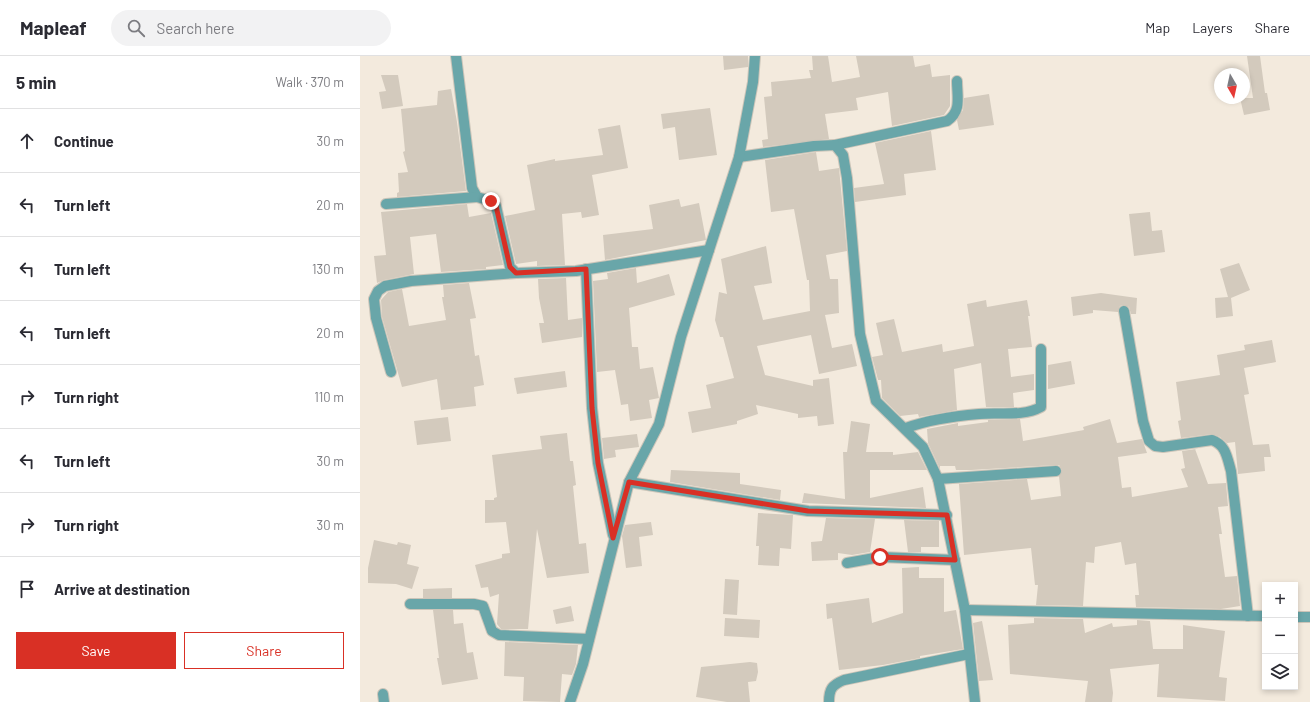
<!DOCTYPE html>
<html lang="en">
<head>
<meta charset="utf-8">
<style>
	:root { --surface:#fff; --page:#f2f2f3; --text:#2b2b33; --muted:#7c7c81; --line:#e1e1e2; --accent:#d93025 }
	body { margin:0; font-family:Barlow,sans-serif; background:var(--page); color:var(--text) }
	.controls { position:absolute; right:12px; bottom:12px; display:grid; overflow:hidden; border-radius:0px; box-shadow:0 2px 6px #0003 }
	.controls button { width:36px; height:36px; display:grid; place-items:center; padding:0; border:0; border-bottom:1px solid var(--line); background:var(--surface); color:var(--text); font:20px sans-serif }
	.compass { position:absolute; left:854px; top:12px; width:36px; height:36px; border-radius:50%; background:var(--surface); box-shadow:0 2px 6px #0003; rotate:171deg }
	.stop { position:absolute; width:12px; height:12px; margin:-9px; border:3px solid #d93025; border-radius:50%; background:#fff }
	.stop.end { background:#d93025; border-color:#fff; box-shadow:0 1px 4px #0008 }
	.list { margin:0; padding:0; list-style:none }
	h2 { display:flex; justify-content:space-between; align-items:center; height:52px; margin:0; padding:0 16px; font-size:17px }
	h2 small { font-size:13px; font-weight:400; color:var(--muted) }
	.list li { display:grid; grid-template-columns:26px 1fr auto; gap:12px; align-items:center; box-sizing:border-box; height:64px; padding:0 16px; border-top:1px solid var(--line) }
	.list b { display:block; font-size:15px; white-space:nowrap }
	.list em { font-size:13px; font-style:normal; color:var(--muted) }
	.actions { display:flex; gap:8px; padding:12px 16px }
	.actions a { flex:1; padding:9px 0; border:1px solid var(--accent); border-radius:0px; text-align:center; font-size:14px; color:var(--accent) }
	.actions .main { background:var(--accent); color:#fff }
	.icon { flex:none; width:22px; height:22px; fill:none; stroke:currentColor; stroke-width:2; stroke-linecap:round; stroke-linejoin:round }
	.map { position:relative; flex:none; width:950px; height:646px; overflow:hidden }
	header { display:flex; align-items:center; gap:24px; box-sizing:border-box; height:56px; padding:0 20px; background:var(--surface); border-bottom:1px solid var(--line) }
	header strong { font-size:19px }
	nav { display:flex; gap:22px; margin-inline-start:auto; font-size:14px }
	.search { width:280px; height:36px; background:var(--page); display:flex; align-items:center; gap:10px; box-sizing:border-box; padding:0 14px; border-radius:22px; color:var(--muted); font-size:15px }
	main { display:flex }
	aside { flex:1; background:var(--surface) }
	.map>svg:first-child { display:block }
	.building { fill:#d3cabd }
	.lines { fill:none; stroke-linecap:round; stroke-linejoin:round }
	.minor-casing { stroke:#ccc5b9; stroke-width:12 }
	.minor { stroke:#69a6a9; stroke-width:10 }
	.route { stroke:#d93025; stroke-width:5 }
</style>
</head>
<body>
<header>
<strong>Mapleaf</strong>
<div class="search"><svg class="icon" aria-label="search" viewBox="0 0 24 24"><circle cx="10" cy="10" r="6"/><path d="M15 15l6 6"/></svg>Search here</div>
<nav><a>Map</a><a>Layers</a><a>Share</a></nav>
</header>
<main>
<aside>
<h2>5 min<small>Walk · 370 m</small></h2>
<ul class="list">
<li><svg class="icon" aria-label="ahead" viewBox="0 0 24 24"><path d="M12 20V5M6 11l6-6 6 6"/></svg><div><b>Continue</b></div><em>30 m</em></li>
<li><svg class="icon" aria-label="left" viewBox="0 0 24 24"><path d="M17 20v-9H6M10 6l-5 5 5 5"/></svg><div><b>Turn left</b></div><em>20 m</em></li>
<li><svg class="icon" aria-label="left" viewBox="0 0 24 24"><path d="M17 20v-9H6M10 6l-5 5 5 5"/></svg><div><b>Turn left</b></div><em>130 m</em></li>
<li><svg class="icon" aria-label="left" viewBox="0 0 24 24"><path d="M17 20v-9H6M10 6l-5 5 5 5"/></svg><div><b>Turn left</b></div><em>20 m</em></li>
<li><svg class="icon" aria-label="right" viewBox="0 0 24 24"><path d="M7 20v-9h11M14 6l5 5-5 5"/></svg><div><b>Turn right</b></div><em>110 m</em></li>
<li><svg class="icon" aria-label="left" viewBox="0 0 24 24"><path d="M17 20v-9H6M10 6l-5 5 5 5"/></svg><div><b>Turn left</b></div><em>30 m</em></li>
<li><svg class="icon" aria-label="right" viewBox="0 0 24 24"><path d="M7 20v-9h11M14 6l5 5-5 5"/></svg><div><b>Turn right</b></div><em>30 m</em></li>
<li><svg class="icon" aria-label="arrive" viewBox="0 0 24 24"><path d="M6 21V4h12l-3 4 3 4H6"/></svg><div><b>Arrive at destination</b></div></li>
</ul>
<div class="actions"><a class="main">Save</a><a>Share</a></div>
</aside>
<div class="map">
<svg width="950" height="646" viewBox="0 0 950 646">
	<rect width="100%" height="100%" fill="#f3eadd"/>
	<g class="building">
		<path d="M 363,0 L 388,0 L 388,11 L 364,14 Z"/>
		<path d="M 452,0 L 468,0 L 472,26 L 500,21 L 496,0 L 553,0 L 555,11 L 570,8 L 572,21 L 590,19 L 590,50 L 584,59 L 532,70 L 528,36 L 496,42 L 498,54 L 465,58 L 469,83 L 403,91 L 402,84 L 408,83 L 404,41 L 412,40 L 411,26 L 451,22 L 449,14 L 453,14 Z"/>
		<path d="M 887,0 L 900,0 L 905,37 L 907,37 L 910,54 L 884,59 L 880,42 L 893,42 Z"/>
		<path d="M 21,19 L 38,19 L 43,50 L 22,53 L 19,36 L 26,35 Z"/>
		<path d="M 91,33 L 97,66 L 106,135 L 37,141 L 37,137 L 39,136 L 38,117 L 48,116 L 43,96 L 45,95 L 41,53 L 77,49 L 78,35 Z"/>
		<path d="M 629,38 L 634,69 L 599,74 L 597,64 L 603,54 L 604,42 Z"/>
		<path d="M 350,52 L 357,99 L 319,104 L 315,71 L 303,73 L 301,58 Z"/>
		<path d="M 260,69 L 268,112 L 232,119 L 239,159 L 222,162 L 221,156 L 202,158 L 205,209 L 177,210 L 177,205 L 156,208 L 145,160 L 175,154 L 167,109 L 195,103 L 195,105 L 243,99 L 238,73 Z"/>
		<path d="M 571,75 L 576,114 L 544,118 L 546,139 L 495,146 L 494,132 L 524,128 L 515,87 Z"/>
		<path d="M 456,96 L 459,115 L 479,112 L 487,195 L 466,199 L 470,223 L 478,223 L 479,257 L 465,259 L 472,292 L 492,288 L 497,310 L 459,318 L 451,279 L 397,290 L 405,319 L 453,330 L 453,324 L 469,322 L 474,368 L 458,370 L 457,360 L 438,362 L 438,358 L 396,349 L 398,358 L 377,365 L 377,368 L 332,377 L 328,356 L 351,352 L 346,329 L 374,322 L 363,281 L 360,281 L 355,264 L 359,236 L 367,238 L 361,203 L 406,190 L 412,227 L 394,230 L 403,264 L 450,255 L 449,224 L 447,224 L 434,153 L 411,156 L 405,104 Z"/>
		<path d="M 319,143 L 321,151 L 339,147 L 346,184 L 245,204 L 243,179 L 293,173 L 289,149 Z"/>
		<path d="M 107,148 L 109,161 L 131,157 L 143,209 L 126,211 L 126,213 L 81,216 L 76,178 L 50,181 L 54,218 L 24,224 L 17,227 L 14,200 L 26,199 L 21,156 Z"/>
		<path d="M 790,156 L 792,175 L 802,174 L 805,196 L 774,200 L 769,158 Z"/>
		<path d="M 879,207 L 890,234 L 871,242 L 873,260 L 856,262 L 855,242 L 868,241 L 860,213 Z"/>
		<path d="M 276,212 L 277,227 L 309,218 L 315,239 L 269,252 L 272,291 L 278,291 L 280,313 L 293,311 L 299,342 L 289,344 L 292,362 L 270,365 L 268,348 L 261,349 L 255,314 L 237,316 L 233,225 L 248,223 L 247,217 Z"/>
		<path d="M 206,222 L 208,264 L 222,262 L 222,281 L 182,287 L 179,267 L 184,267 L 179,242 L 178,223 Z"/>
		<path d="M 109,227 L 116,262 L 110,263 L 115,300 L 119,299 L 124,329 L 114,331 L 116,350 L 81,354 L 77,323 L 42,331 L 22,261 L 21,244 L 28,236 L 42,233 L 49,270 L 86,264 L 82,241 L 84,241 L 83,229 Z"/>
		<path d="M 741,237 L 777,242 L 776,258 L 771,258 L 769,251 L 763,249 L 760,250 L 758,256 L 733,254 L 733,257 L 713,260 L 711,241 Z"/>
		<path d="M 626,244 L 627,251 L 667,244 L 670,260 L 668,260 L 672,291 L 648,293 L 651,321 L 674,318 L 674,334 L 653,337 L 654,351 L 626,351 L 621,307 L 594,313 L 597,354 L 559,361 L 558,358 L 540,360 L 522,342 L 521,324 L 518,324 L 512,301 L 523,299 L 516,267 L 534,263 L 542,296 L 582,288 L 583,296 L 614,290 L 607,248 Z"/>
		<path d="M 912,284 L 916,306 L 884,312 L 889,338 L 884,339 L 893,389 L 909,388 L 911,401 L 904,401 L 905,415 L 878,418 L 875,386 L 867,387 L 860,381 L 852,378 L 821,382 L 818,365 L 821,364 L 816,326 L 860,319 L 857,299 L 885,294 L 884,289 Z"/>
		<path d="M 711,305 L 715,328 L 688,333 L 688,309 Z"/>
		<path d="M 205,315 L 207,331 L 157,338 L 154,322 Z"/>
		<path d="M 88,361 L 91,385 L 57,389 L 54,365 Z"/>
		<path d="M 660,363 L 663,385 L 724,374 L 723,371 L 750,363 L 757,387 L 782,383 L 787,397 L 758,401 L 762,432 L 771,431 L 772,441 L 828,431 L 821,413 L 825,412 L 822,395 L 843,392 L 835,393 L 848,428 L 866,427 L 868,450 L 858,451 L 862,478 L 859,478 L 865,521 L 877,520 L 880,550 L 861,553 L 776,551 L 775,539 L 779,539 L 776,507 L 765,509 L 761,486 L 735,491 L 734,507 L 726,506 L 723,550 L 676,549 L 678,529 L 675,529 L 671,492 L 604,499 L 599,428 L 667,423 L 671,444 L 701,440 L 699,420 L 702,414 L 699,409 L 696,409 L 611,414 L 596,414 L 595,410 L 580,410 L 580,413 L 568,387 L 567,373 L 598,367 L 598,370 L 628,366 L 628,364 Z"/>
		<path d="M 491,365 L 510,368 L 506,396 L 533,396 L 533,399 L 558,396 L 567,414 L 510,414 L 510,442 L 563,431 L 566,452 L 442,447 L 444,437 L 485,443 L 483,396 L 487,396 Z"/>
		<path d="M 207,377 L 210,405 L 213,405 L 216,429 L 213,430 L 219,488 L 226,487 L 229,517 L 187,522 L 177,473 L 168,573 L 141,573 L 137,568 L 139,538 L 130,541 L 128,531 L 121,532 L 115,509 L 142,502 L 142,498 L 150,497 L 146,466 L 125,467 L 125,444 L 134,444 L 134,442 L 137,441 L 132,399 L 182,393 L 180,380 Z"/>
		<path d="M 277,378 L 279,391 L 255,394 L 256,401 L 244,403 L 242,382 Z"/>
		<path d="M 311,414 L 380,417 L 380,428 L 421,434 L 420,444 L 310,426 Z"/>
		<path d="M 398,457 L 433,459 L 431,493 L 420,492 L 419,510 L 398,509 L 399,490 L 396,490 Z"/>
		<path d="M 466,462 L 515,463 L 510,496 L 492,499 L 478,497 L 478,504 L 452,505 L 451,486 L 462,485 Z"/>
		<path d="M 544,464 L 579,465 L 579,491 L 561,491 L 561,496 L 548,496 Z"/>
		<path d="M 291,466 L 293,479 L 279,481 L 282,510 L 266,512 L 262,480 L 265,469 Z"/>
		<path d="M 14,484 L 37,489 L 38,486 L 51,489 L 47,508 L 59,511 L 52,533 L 36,528 L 8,527 L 8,512 Z"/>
		<path d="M 559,511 L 559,522 L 584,522 L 584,556 L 596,554 L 603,593 L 560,600 L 560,602 L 523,609 L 479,614 L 472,562 L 467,563 L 466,548 L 509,542 L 512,567 L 543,557 L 542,512 Z"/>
		<path d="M 365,523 L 379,524 L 377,559 L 363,558 Z"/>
		<path d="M 92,532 L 92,542 L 63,542 L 63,533 Z"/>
		<path d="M 211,550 L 214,565 L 196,568 L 193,554 Z"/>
		<path d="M 73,554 L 93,554 L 94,568 L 103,567 L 107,597 L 113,596 L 118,623 L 82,629 L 77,602 L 79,602 Z"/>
		<path d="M 365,562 L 400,564 L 399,582 L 364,580 Z"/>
		<path d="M 674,562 L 723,563 L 725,577 L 752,567 L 753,571 L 777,569 L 777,564 L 790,565 L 793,593 L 823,593 L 823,569 L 865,575 L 859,621 L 867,622 L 865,645 L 797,641 L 799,608 L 750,613 L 753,637 L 752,646 L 725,646 L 728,625 L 650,618 L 648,569 L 674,567 Z"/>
		<path d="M 622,565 L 633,624 L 619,625 L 613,567 Z"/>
		<path d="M 145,586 L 218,589 L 216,608 L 212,619 L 202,618 L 200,646 L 163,645 L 164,621 L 144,620 Z"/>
		<path d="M 390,606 L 397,607 L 398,616 L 396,625 L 388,626 L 390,646 L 367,646 L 336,641 L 341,611 Z"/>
	</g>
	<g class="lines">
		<defs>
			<g id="minor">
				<path d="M 96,0 L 112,132 L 117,141 L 131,145 L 136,150 L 150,211 L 156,217 L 216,215 L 349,194"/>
				<path d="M 475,89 L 587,65 C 602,55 597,41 597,25"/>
				<path d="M 379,101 L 454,90 L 475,89 L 483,99 L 487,122 L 500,278 L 516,345 L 563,391 L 578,423 L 605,554 L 615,646"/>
				<path d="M 26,148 L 117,141"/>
				<path d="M 226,213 L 232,352 L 238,407 L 253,479"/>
				<path d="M 764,255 L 783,365 L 789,385 L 795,390 L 803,391 L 852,384 C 866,389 867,401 871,415 L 888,560"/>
				<path d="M 31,316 L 16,262 L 14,243 L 18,235 L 25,230 L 51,225 L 156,217"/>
				<path d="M 546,372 C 568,364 595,360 619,358 C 639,356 663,361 681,351 L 681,293"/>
				<path d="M 578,423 L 696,415"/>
				<path d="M 269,426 L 448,455 L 587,459"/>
				<path d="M 487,507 L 520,501 L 595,504"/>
				<path d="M 50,548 L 114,548 L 123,550 L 132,575 L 139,579 L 229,583"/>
				<path d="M 605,554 L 905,560"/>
				<path d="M 935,561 L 950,561"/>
				<path d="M 23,638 L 24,646"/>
				<path d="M 210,646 L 223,608 L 269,426 L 299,368 L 321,281 L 379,101 L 393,26 L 395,0"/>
				<path d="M 469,646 C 469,633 472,629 484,624 L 609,598"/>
			</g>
		</defs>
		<use href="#minor" class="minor-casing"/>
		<use href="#minor" class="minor"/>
	</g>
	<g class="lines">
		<path class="route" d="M 131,145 L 136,150 L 150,211 L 156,217 L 226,213 L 232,352 L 238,407 L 253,482 L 269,426 L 448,455 L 587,459 L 595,504 L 520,501"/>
	</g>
</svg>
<div class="controls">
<button>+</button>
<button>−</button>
<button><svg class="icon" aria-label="layers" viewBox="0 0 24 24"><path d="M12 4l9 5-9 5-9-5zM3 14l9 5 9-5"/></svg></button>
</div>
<svg class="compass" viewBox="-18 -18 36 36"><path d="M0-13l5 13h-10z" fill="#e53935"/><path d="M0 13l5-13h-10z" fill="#7c7c81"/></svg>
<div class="stop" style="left:520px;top:501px"></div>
<div class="stop end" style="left:131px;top:145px"></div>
</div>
</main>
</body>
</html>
